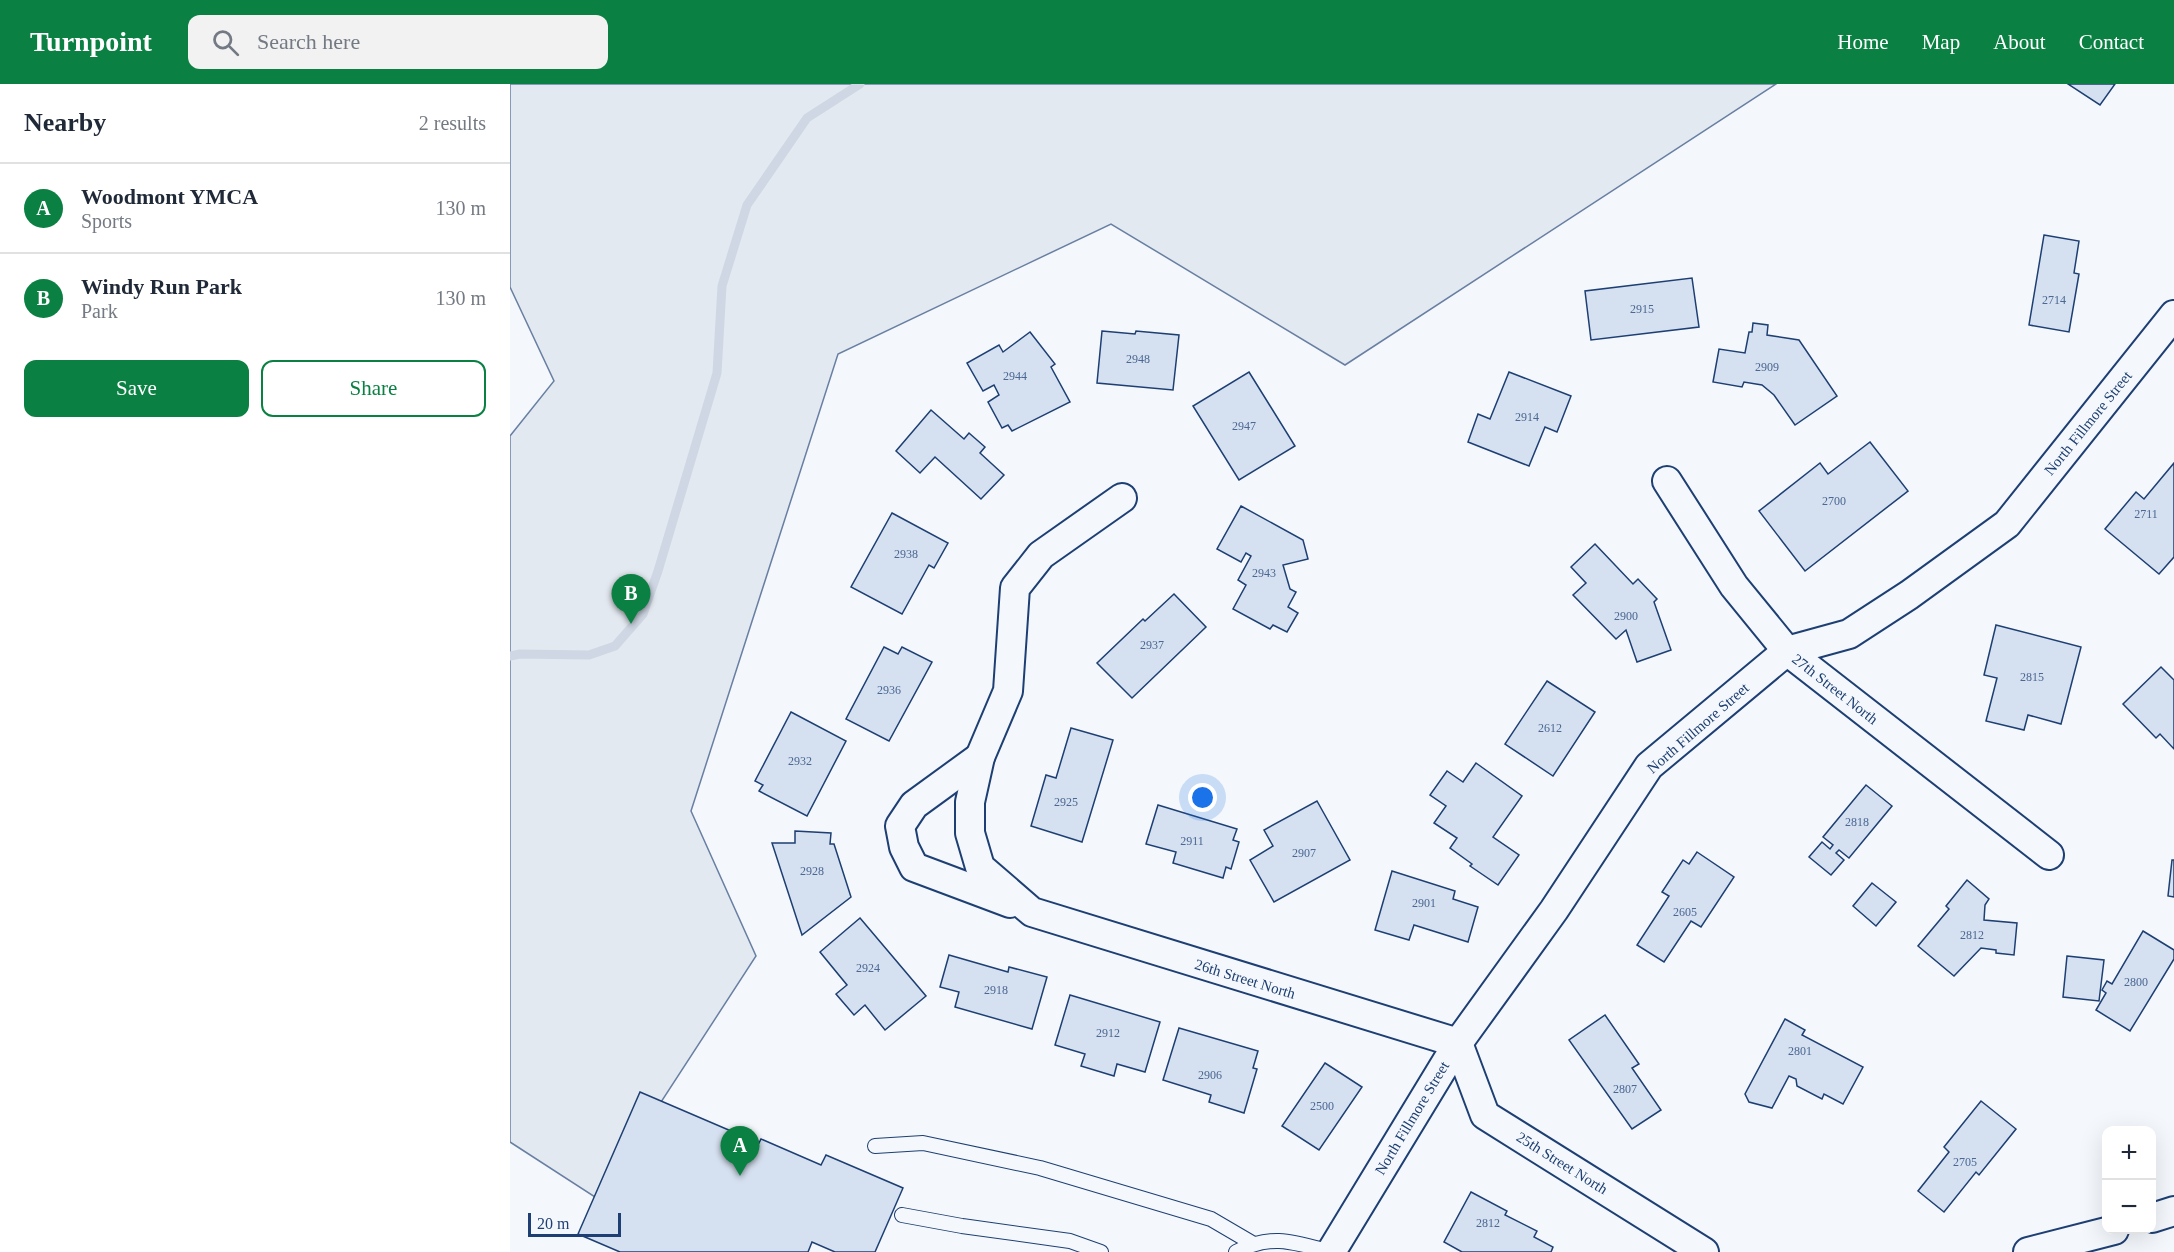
<!DOCTYPE html>
<html lang="en">
<head>
<meta charset="utf-8">
<style>
	:root { --surface:#fff; --page:#f2f2f3; --text:#1f2937; --muted:#747a83; --line:#e0e1e3; --accent:#0b8043 }
	body { margin:0; font-family:Georgia,serif; background:var(--page); color:var(--text) }
	.controls { position:absolute; right:18px; bottom:18px; display:grid; overflow:hidden; border-radius:12px; box-shadow:0 6px 24px #0002 }
	.controls button { width:54px; height:54px; display:grid; place-items:center; padding:0; border:0; border-bottom:2px solid var(--line); background:var(--surface); color:var(--text); font:30px sans-serif }
	.scale { position:absolute; left:18px; bottom:15px; width:93px; box-sizing:border-box; padding-left:6px; border:3px solid #1d3f73; border-top:0; font-size:16px; line-height:21px; white-space:nowrap; color:#1d3f73; -webkit-text-stroke:4px #f4f7fb; paint-order:stroke }
	.you { position:absolute; left:693px; top:714px; width:21px; height:21px; margin:-15px; border:4px solid #fff; border-radius:50%; background:#1a73e8; box-shadow:0 0 0 9px #1a73e833 }
	.badge { display:grid; place-items:center; width:39px; height:39px; border-radius:50%; background:var(--accent); color:#fff; font-size:20px; font-weight:700 }
	.pin { position:absolute; translate:-50% -50px; filter:drop-shadow(0 2px 3px #0008) }
	.pin::after { content:''; position:absolute; top:32px; width:21px; height:18px; background:inherit; clip-path:polygon(0 0,100% 0,50% 100%) }
	.list { margin:0; padding:0; list-style:none }
	h2 { display:flex; justify-content:space-between; align-items:center; height:78px; margin:0; padding:0 24px; font-size:26px }
	h2 small { font-size:20px; font-weight:400; color:var(--muted) }
	.list li { display:grid; grid-template-columns:39px 1fr auto; gap:18px; align-items:center; box-sizing:border-box; height:90px; padding:0 24px; border-top:2px solid var(--line) }
	.list b { display:block; font-size:22px; white-space:nowrap }
	.list p { margin:0; font-size:20px; white-space:nowrap; color:var(--muted) }
	.list em { font-size:20px; font-style:normal; color:var(--muted) }
	.actions { display:flex; gap:12px; padding:18px 24px }
	.actions a { flex:1; padding:14px 0; border:2px solid var(--accent); border-radius:12px; text-align:center; font-size:21px; color:var(--accent) }
	.actions .main { background:var(--accent); color:#fff }
	.icon { flex:none; width:33px; height:33px; fill:none; stroke:currentColor; stroke-width:2; stroke-linecap:round; stroke-linejoin:round }
	.map { position:relative; flex:none; width:1664px; height:1168px; overflow:hidden }
	header { display:flex; align-items:center; gap:36px; box-sizing:border-box; height:84px; padding:0 30px; background:var(--accent); color:#fff }
	header strong { font-size:28px }
	nav { display:flex; gap:33px; margin-inline-start:auto; font-size:21px }
	.search { width:420px; height:54px; background:var(--page); display:flex; align-items:center; gap:15px; box-sizing:border-box; padding:0 21px; border-radius:12px; color:var(--muted); font-size:22px }
	main { display:flex }
	aside { flex:1; background:var(--surface) }
	.map>svg:first-child { display:block }
	.green { fill:#e3e9f0; stroke:#687fa3; stroke-width:1.5 }
	.lines { fill:none; stroke-linecap:round; stroke-linejoin:round }
	.stream { stroke:#cfd7e4; stroke-width:9 }
	.building { fill:#d5e0f0; stroke:#1d3f73; stroke-width:1.5 }
	.lane-casing { stroke:#1d3f73; stroke-width:16 }
	.street-casing { stroke:#1d3f73; stroke-width:32 }
	.lane { stroke:#f4f7fb; stroke-width:14 }
	.street { stroke:#f4f7fb; stroke-width:28 }
	.labels { text-anchor:middle; dominant-baseline:central; stroke-width:4.5; stroke-linejoin:round; paint-order:stroke }
	.number-label { font-size:12px; fill:#4b6792 }
	.street-label { font-size:15px; fill:#1d3f73; stroke:#f4f7fb }
</style>
</head>
<body>
<header>
<strong>Turnpoint</strong>
<div class="search"><svg class="icon" aria-label="search" viewBox="0 0 24 24"><circle cx="10" cy="10" r="6"/><path d="M15 15l6 6"/></svg>Search here</div>
<nav><a>Home</a><a>Map</a><a>About</a><a>Contact</a></nav>
</header>
<main>
<aside>
<h2>Nearby<small>2 results</small></h2>
<ul class="list">
<li><span class="badge">A</span><div><b>Woodmont YMCA</b><p>Sports</p></div><em>130 m</em></li>
<li><span class="badge">B</span><div><b>Windy Run Park</b><p>Park</p></div><em>130 m</em></li>
</ul>
<div class="actions"><a class="main">Save</a><a>Share</a></div>
</aside>
<div class="map">
<svg width="1664" height="1168" viewBox="0 0 1664 1168">
	<rect width="100%" height="100%" fill="#f4f7fb"/>
	<path class="green" d="M 0,0 L 1266,0 L 835,281 L 601,140 L 328,270 L 181,727 L 246,872 L 88,1115 L 0,1058 L 0,352 L 44,297 L 0,203 Z"/>
	<g class="lines">
		<path class="stream" d="M 0,572 L 10,570 L 79,571 L 105,562 L 133,530 L 148,487 L 207,289 L 212,202 L 237,121 L 297,34 L 350,0"/>
	</g>
	<g class="building">
		<path d="M 1558,0 L 1605,0 L 1590,21 Z"/>
		<path d="M 1534,151 L 1569,157 L 1564,189 L 1569,190 L 1559,248 L 1519,241 Z"/>
		<path d="M 1182,194 L 1189,243 L 1081,256 L 1075,207 Z"/>
		<path d="M 1243,239 L 1258,241 L 1257,251 L 1289,256 L 1327,312 L 1285,341 L 1264,311 L 1252,301 L 1234,298 L 1232,303 L 1203,298 L 1209,265 L 1235,269 L 1239,248 L 1242,248 Z"/>
		<path d="M 592,247 L 625,250 L 626,247 L 669,251 L 663,306 L 587,299 Z"/>
		<path d="M 520,248 L 545,280 L 541,283 L 560,318 L 502,347 L 498,341 L 492,344 L 478,318 L 489,311 L 484,301 L 473,307 L 457,279 L 489,261 L 493,268 Z"/>
		<path d="M 739,288 L 785,362 L 729,396 L 683,322 Z"/>
		<path d="M 999,288 L 1061,312 L 1047,348 L 1035,343 L 1019,382 L 958,358 L 968,330 L 980,335 Z"/>
		<path d="M 421,326 L 454,355 L 459,349 L 475,363 L 470,369 L 494,391 L 471,415 L 425,373 L 410,389 L 386,367 Z"/>
		<path d="M 1360,358 L 1398,407 L 1295,487 L 1249,427 L 1310,379 L 1318,390 Z"/>
		<path d="M 1664,379 L 1664,473 L 1649,490 L 1595,445 L 1626,408 L 1634,415 Z"/>
		<path d="M 731,422 L 793,456 L 798,475 L 773,481 L 780,505 L 786,508 L 778,523 L 788,529 L 777,548 L 763,541 L 760,545 L 723,525 L 736,501 L 728,496 L 741,472 L 736,469 L 731,478 L 707,465 Z"/>
		<path d="M 382,429 L 438,459 L 424,484 L 419,481 L 392,530 L 341,503 Z"/>
		<path d="M 1085,460 L 1123,500 L 1128,495 L 1147,515 L 1144,518 L 1161,566 L 1127,578 L 1116,546 L 1106,555 L 1063,511 L 1076,499 L 1061,483 Z"/>
		<path d="M 664,510 L 696,543 L 622,614 L 587,579 L 633,535 L 635,537 Z"/>
		<path d="M 1486,541 L 1571,563 L 1551,640 L 1518,631 L 1514,646 L 1476,637 L 1487,594 L 1474,591 Z"/>
		<path d="M 374,563 L 388,570 L 392,563 L 422,578 L 379,657 L 336,635 Z"/>
		<path d="M 1651,583 L 1664,596 L 1664,665 L 1650,650 L 1646,654 L 1613,620 Z"/>
		<path d="M 1037,597 L 1085,628 L 1043,692 L 995,660 Z"/>
		<path d="M 281,628 L 336,657 L 297,732 L 249,707 L 253,701 L 245,697 Z"/>
		<path d="M 561,644 L 603,656 L 572,758 L 521,742 L 536,691 L 546,694 Z"/>
		<path d="M 966,679 L 1012,712 L 983,753 L 1009,771 L 988,801 L 960,782 L 962,780 L 940,764 L 947,754 L 924,739 L 936,722 L 920,711 L 937,687 L 953,698 Z"/>
		<path d="M 1356,701 L 1382,722 L 1339,774 L 1329,766 L 1326,769 L 1334,776 L 1321,791 L 1299,773 L 1312,758 L 1320,765 L 1323,761 L 1313,753 Z"/>
		<path d="M 807,717 L 840,776 L 764,818 L 740,776 L 763,762 L 754,746 Z"/>
		<path d="M 648,721 L 727,745 L 723,756 L 729,758 L 721,785 L 716,783 L 713,794 L 663,779 L 666,768 L 636,760 Z"/>
		<path d="M 285,747 L 321,749 L 320,760 L 324,760 L 341,813 L 292,851 L 262,759 L 285,759 Z"/>
		<path d="M 1187,768 L 1224,793 L 1191,843 L 1181,837 L 1154,878 L 1127,861 L 1159,812 L 1152,808 L 1173,776 L 1179,780 Z"/>
		<path d="M 1662,776 L 1664,776 L 1664,813 L 1658,812 Z"/>
		<path d="M 882,787 L 945,807 L 943,815 L 968,823 L 958,858 L 904,841 L 899,856 L 865,846 Z"/>
		<path d="M 1457,796 L 1479,815 L 1475,821 L 1474,836 L 1507,839 L 1504,871 L 1486,869 L 1486,866 L 1471,864 L 1444,892 L 1408,862 L 1439,825 L 1436,822 Z"/>
		<path d="M 1362,799 L 1386,818 L 1366,842 L 1343,822 Z"/>
		<path d="M 350,834 L 416,912 L 375,946 L 355,921 L 344,931 L 326,910 L 337,901 L 310,868 Z"/>
		<path d="M 1633,847 L 1664,866 L 1664,875 L 1620,947 L 1586,926 L 1596,909 L 1592,906 L 1597,897 L 1602,900 Z"/>
		<path d="M 439,871 L 498,888 L 499,883 L 537,893 L 522,945 L 445,923 L 449,908 L 430,903 Z"/>
		<path d="M 1557,872 L 1594,876 L 1589,917 L 1553,913 Z"/>
		<path d="M 560,911 L 650,938 L 635,988 L 607,980 L 604,992 L 571,982 L 575,970 L 545,961 Z"/>
		<path d="M 1095,931 L 1129,980 L 1122,984 L 1151,1026 L 1122,1045 L 1059,956 Z"/>
		<path d="M 1275,935 L 1295,946 L 1292,951 L 1353,983 L 1333,1020 L 1314,1010 L 1312,1015 L 1287,1002 L 1286,995 L 1279,992 L 1262,1024 L 1239,1018 L 1235,1010 Z"/>
		<path d="M 669,944 L 748,967 L 743,984 L 747,985 L 734,1029 L 699,1018 L 701,1011 L 653,996 Z"/>
		<path d="M 815,979 L 852,1003 L 809,1066 L 772,1042 Z"/>
		<path d="M 130,1008 L 249,1059 L 251,1055 L 311,1081 L 316,1071 L 393,1104 L 365,1168 L 325,1168 L 302,1158 L 298,1168 L 110,1168 L 68,1150 Z"/>
		<path d="M 1471,1017 L 1506,1045 L 1469,1091 L 1466,1088 L 1434,1128 L 1408,1107 L 1439,1068 L 1434,1063 Z"/>
		<path d="M 961,1108 L 997,1127 L 995,1131 L 1027,1147 L 1024,1153 L 1043,1163 L 1041,1168 L 952,1168 L 934,1158 Z"/>
	</g>
	<g class="lines">
		<defs>
			<g id="lane">
				<path d="M 365,1062 L 413,1059 L 530,1084 L 701,1135 L 742,1159"/>
				<path d="M 392,1131 L 452,1142 L 560,1157 L 591,1168"/>
				<path d="M 726,1168 C 761,1149 784,1158 821,1168"/>
			</g>
			<g id="street">
				<path d="M 1157,397 L 1224,502 L 1277,567 L 1539,771"/>
				<path d="M 612,414 L 531,471 L 505,504 L 498,607 L 470,673 L 460,718 L 460,749 L 470,783 L 522,828 L 948,959 L 975,1031 L 1194,1168"/>
				<path d="M 470,673 L 404,721 L 390,742 L 394,763 L 404,783 L 500,819"/>
				<path d="M 1642,1134 L 1664,1127"/>
				<path d="M 821,1168 L 948,959 L 1044,826 L 1139,682 L 1277,567 L 1339,550 L 1399,511 L 1497,440 L 1664,231"/>
				<path d="M 1518,1168 L 1604,1146"/>
			</g>
		</defs>
		<use href="#lane" class="lane-casing"/>
		<use href="#street" class="street-casing"/>
		<use href="#lane" class="lane"/>
		<use href="#street" class="street"/>
	</g>
	<g class="labels">
		<g class="number-label">
			<text x="1544" y="216">2714</text>
			<text x="1132" y="225">2915</text>
			<text x="628" y="275">2948</text>
			<text x="1257" y="283">2909</text>
			<text x="505" y="292">2944</text>
			<text x="1017" y="333">2914</text>
			<text x="734" y="342">2947</text>
			<text x="1324" y="417">2700</text>
			<text x="1636" y="430">2711</text>
			<text x="396" y="470">2938</text>
			<text x="754" y="489">2943</text>
			<text x="1116" y="532">2900</text>
			<text x="642" y="561">2937</text>
			<text x="1522" y="593">2815</text>
			<text x="379" y="606">2936</text>
			<text x="1040" y="644">2612</text>
			<text x="290" y="677">2932</text>
			<text x="556" y="718">2925</text>
			<text x="1347" y="738">2818</text>
			<text x="682" y="757">2911</text>
			<text x="794" y="769">2907</text>
			<text x="302" y="787">2928</text>
			<text x="914" y="819">2901</text>
			<text x="1175" y="828">2605</text>
			<text x="1462" y="851">2812</text>
			<text x="358" y="884">2924</text>
			<text x="1626" y="898">2800</text>
			<text x="486" y="906">2918</text>
			<text x="598" y="949">2912</text>
			<text x="1290" y="967">2801</text>
			<text x="700" y="991">2906</text>
			<text x="1115" y="1005">2807</text>
			<text x="812" y="1022">2500</text>
			<text x="1455" y="1078">2705</text>
			<text x="978" y="1139">2812</text>
		</g>
		<g class="street-label">
			<text transform="translate(1578 339) rotate(-51)">North Fillmore Street</text>
			<text transform="translate(1325 605) rotate(38)">27th Street North</text>
			<text transform="translate(1188 644) rotate(-41)">North Fillmore Street</text>
			<text transform="translate(735 895) rotate(17)">26th Street North</text>
			<text transform="translate(902 1034) rotate(-59)">North Fillmore Street</text>
			<text transform="translate(1052 1079) rotate(32)">25th Street North</text>
		</g>
	</g>
</svg>
<div class="controls">
<button>+</button>
<button>−</button>
</div>
<div class="scale">20 m</div>
<div class="you"></div>
<div class="pin badge" style="left:230px;top:1092px">A</div>
<div class="pin badge" style="left:121px;top:540px">B</div>
</div>
</main>
</body>
</html>
